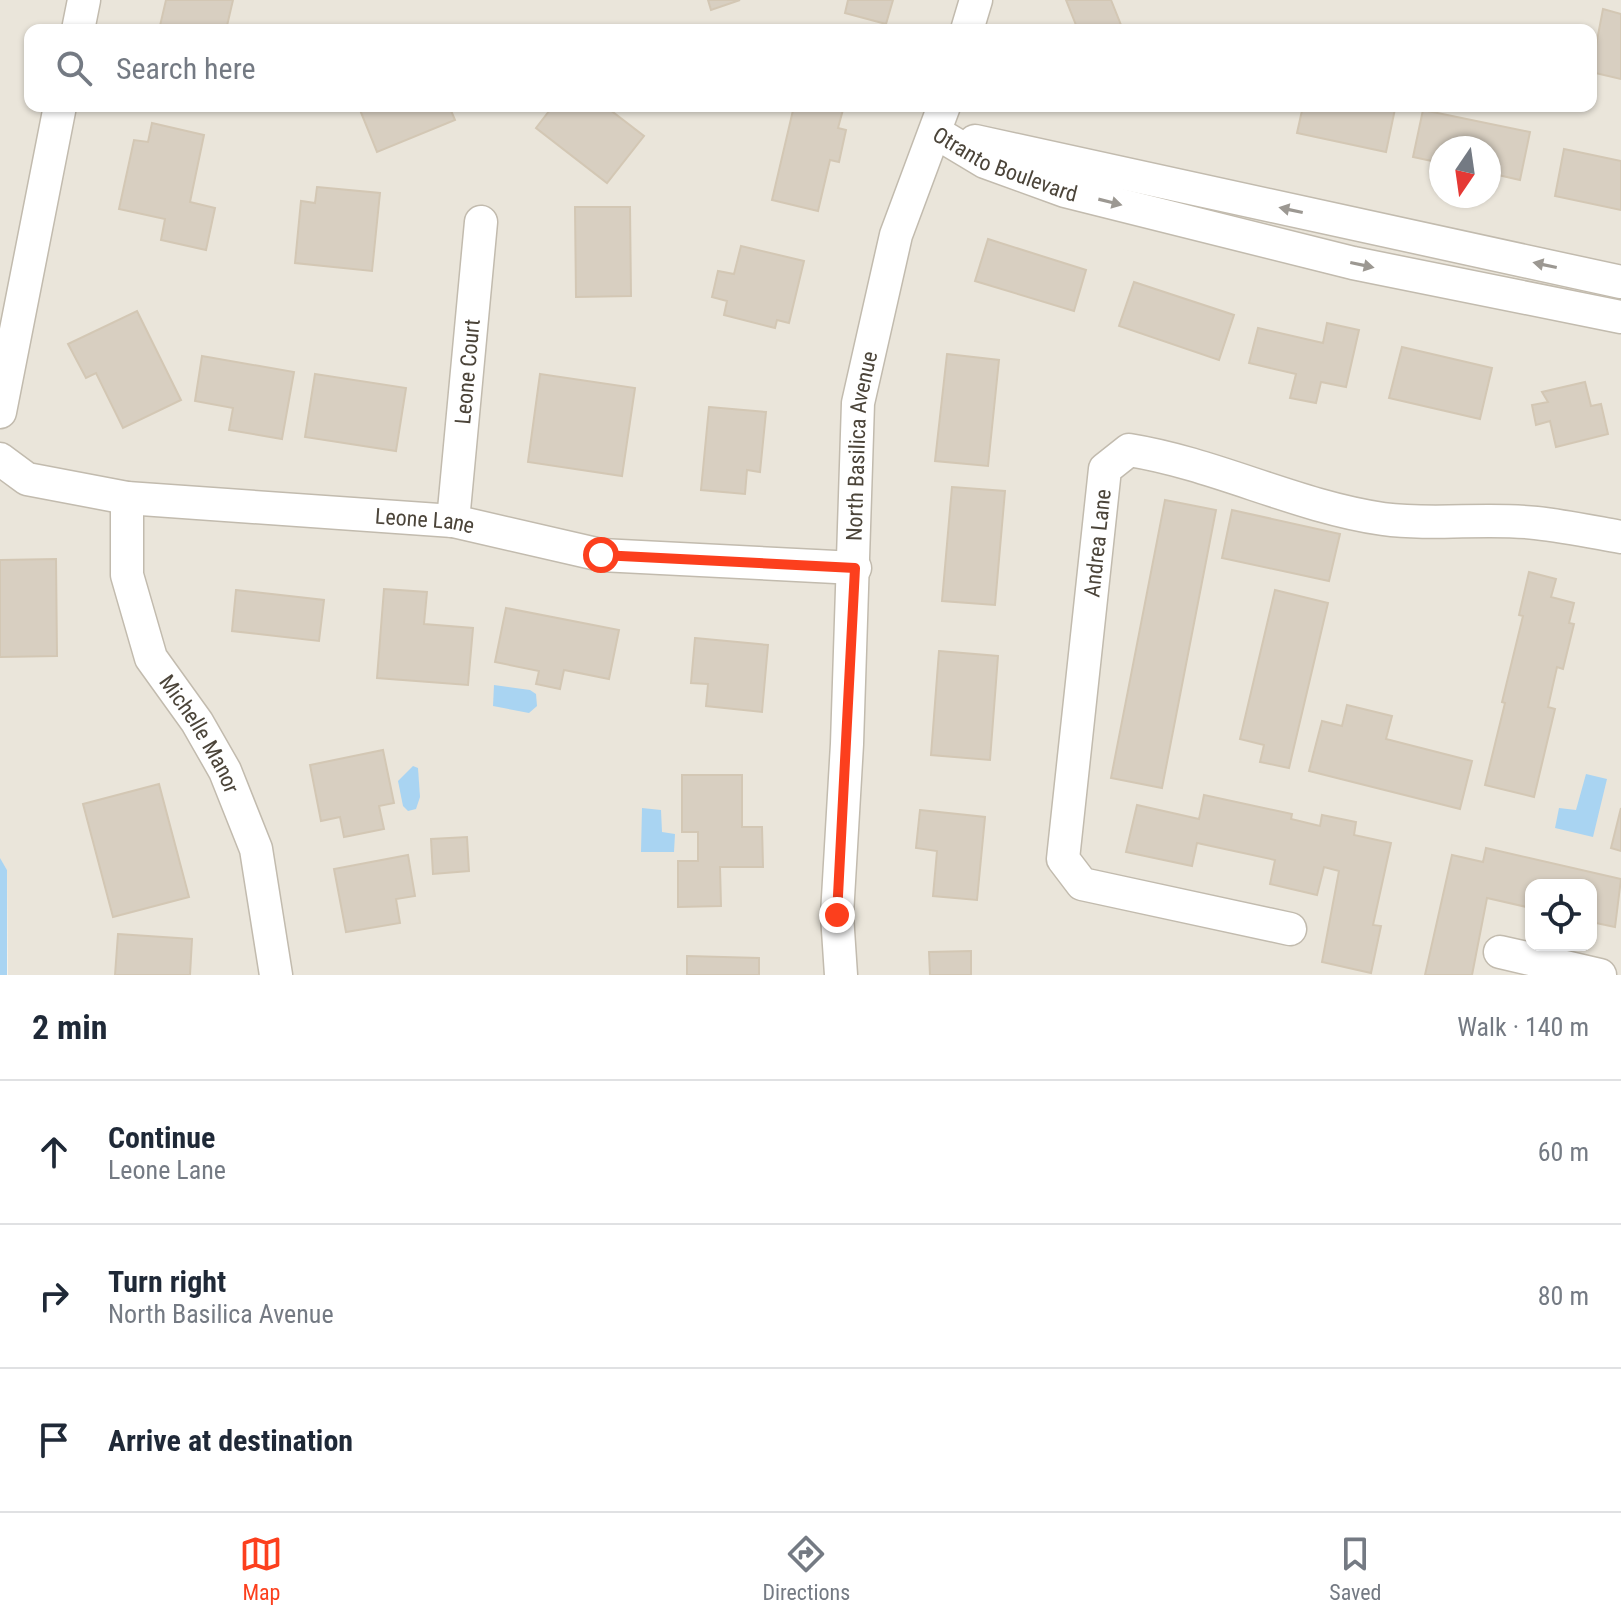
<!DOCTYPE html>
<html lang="en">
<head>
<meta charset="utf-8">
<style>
	:root { --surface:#fff; --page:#f6f6f7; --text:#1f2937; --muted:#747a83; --line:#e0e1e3; --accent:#fc3f1d }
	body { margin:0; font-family:"Roboto Condensed",sans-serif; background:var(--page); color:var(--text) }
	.controls { position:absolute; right:24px; bottom:24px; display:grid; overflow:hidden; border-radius:16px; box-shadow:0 2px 6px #0004 }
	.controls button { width:72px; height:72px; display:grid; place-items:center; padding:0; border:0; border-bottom:2px solid var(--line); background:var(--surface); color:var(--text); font:40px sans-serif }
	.compass { position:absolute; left:1429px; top:136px; width:72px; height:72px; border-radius:50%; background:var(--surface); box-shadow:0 2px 6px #0004; rotate:193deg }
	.stop { position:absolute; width:24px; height:24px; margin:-18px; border:6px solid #fc3f1d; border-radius:50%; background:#fff }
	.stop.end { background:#fc3f1d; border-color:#fff; box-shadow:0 2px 8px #0008 }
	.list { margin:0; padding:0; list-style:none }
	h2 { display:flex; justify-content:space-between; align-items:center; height:104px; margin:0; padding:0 32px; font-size:34px }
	h2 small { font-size:26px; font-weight:400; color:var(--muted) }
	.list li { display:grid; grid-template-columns:52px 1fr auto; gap:24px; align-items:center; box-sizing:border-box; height:144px; padding:0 32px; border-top:2px solid var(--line) }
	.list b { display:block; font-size:30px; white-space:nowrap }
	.list p { margin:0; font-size:26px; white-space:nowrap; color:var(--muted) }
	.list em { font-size:26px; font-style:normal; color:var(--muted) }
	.icon { flex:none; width:44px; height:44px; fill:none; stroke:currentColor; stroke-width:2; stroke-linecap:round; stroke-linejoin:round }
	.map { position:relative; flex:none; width:1621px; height:975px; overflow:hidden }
	.search { position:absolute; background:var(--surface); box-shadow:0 2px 6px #0004; left:24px; right:24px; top:24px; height:88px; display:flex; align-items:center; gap:20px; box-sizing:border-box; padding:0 28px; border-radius:16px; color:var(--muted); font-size:30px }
	.sheet { height:536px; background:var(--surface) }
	nav { display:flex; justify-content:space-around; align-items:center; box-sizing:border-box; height:112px; border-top:2px solid var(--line); background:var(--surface); font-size:22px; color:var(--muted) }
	nav a { display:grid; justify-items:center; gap:4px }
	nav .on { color:var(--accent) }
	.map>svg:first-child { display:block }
	.residential { fill:#eae5da; fill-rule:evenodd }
	.water { fill:#a9d4f2 }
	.building { fill:#d8cfc1; stroke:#d3c7b4; stroke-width:2 }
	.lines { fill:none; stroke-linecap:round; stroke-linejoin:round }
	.minor-casing { stroke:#c2bbae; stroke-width:35 }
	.minor { stroke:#fff; stroke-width:32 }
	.oneway { fill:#9c9892 }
	.route { stroke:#fc3f1d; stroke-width:10 }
	.labels { text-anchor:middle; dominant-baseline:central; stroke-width:6; stroke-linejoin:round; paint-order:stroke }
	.street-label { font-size:22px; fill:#4b4439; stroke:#fff }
</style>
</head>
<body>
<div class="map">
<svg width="1621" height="975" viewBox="0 0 1621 975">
	<rect width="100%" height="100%" fill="#f6f3ec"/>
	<path class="residential" d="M 0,0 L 1621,0 L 1621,975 L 8,975 L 7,870 L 0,859 ZM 30,30 L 1591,30 L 1591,106 L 30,106 ZM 1441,148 L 1489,148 L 1489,196 L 1441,196 ZM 1531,885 L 1591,885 L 1591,945 L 1531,945 Z"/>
	<g class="water">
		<path d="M 494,685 L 530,690 L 536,694 L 537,706 L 529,713 L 493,706 Z"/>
		<path d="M 413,766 L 418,768 L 420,797 L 416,809 L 408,811 L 403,806 L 398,781 Z"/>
		<path d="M 1586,774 L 1607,779 L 1593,837 L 1555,828 L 1559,808 L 1576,810 Z"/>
		<path d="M 642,808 L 661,810 L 662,832 L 675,834 L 674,852 L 641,852 Z"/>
		<path d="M 0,858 L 7,870 L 7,975 L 0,975 Z"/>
	</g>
	<g class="building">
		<path d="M 166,0 L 233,0 L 226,30 L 159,30 Z"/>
		<path d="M 708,0 L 740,0 L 711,10 Z"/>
		<path d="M 848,0 L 893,0 L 886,24 L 845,13 Z"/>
		<path d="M 1066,0 L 1111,0 L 1123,30 L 1078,30 Z"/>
		<path d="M 1603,9 L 1621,14 L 1621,79 L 1591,72 Z"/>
		<path d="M 369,106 L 449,106 L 455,120 L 377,152 L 360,110 Z"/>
		<path d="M 553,106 L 605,106 L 644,136 L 607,183 L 536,128 Z"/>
		<path d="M 794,106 L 844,106 L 838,128 L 846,130 L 839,162 L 830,160 L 818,211 L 772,200 Z"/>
		<path d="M 1303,106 L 1395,109 L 1386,152 L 1297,133 Z"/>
		<path d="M 1423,110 L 1530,132 L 1520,180 L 1489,173 L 1489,148 L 1441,148 L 1441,163 L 1413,157 Z"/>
		<path d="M 152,123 L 204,135 L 190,202 L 215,208 L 206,250 L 161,240 L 165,219 L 119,209 L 134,140 L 148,142 Z"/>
		<path d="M 1564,149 L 1621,161 L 1621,210 L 1555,196 Z"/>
		<path d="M 317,187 L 380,193 L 372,271 L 295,263 L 301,201 L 315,203 Z"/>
		<path d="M 575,207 L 630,207 L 631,296 L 576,297 Z"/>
		<path d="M 988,239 L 1086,270 L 1074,311 L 975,281 Z"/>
		<path d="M 741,246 L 804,261 L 789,323 L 777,320 L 775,328 L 724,315 L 727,301 L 712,297 L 718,271 L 734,274 Z"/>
		<path d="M 1134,282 L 1234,315 L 1219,360 L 1119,326 Z"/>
		<path d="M 137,311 L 181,400 L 123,428 L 96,373 L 86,378 L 68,344 Z"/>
		<path d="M 1327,323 L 1359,330 L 1346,387 L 1321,382 L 1316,403 L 1290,398 L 1296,374 L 1249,363 L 1258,328 L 1323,343 Z"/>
		<path d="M 1402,347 L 1492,368 L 1480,419 L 1389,398 Z"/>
		<path d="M 947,354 L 999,360 L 988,466 L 935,461 Z"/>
		<path d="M 202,356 L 294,372 L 282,439 L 229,430 L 233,408 L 195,401 Z"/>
		<path d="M 315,374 L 406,388 L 396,451 L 305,437 Z"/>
		<path d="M 540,374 L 635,388 L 622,476 L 528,462 Z"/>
		<path d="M 1585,382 L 1591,406 L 1601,404 L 1608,434 L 1556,447 L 1550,421 L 1536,425 L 1532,405 L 1548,402 L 1542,392 Z"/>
		<path d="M 709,407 L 766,412 L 760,472 L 747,470 L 745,494 L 701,490 Z"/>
		<path d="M 952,487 L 1005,491 L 995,605 L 942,601 Z"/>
		<path d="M 1165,500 L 1216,510 L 1162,788 L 1111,778 Z"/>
		<path d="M 1232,510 L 1340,534 L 1329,581 L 1222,558 Z"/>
		<path d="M 56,559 L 57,656 L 0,657 L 0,560 Z"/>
		<path d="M 1529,572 L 1556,579 L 1551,597 L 1574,603 L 1569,623 L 1574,624 L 1563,669 L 1557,667 L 1548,707 L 1555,709 L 1534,797 L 1485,785 L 1505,703 L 1502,702 L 1523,616 L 1519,615 Z"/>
		<path d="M 384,589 L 427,592 L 424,624 L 473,628 L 468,685 L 377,678 Z"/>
		<path d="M 236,590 L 324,600 L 319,641 L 232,631 Z"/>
		<path d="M 1275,590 L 1328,603 L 1289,768 L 1260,762 L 1264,745 L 1240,739 Z"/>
		<path d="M 506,608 L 619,630 L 609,679 L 564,670 L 560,689 L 536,684 L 539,671 L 495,662 Z"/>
		<path d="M 695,638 L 768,645 L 762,712 L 706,706 L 708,684 L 691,683 Z"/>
		<path d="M 939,651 L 998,656 L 990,760 L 931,755 Z"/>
		<path d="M 1347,705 L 1392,716 L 1386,739 L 1472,761 L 1460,809 L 1309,771 L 1322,721 L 1342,726 Z"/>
		<path d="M 383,750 L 394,803 L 379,806 L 384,829 L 344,837 L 340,817 L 321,821 L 310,765 Z"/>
		<path d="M 682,775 L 742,775 L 742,827 L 762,827 L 763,867 L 720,867 L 721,906 L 678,907 L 678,861 L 698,861 L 698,832 L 682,832 Z"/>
		<path d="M 159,784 L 189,897 L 113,917 L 83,804 Z"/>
		<path d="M 1204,795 L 1292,814 L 1291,819 L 1320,826 L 1322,815 L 1356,822 L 1354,835 L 1391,843 L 1373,925 L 1381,926 L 1371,973 L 1322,962 L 1339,871 L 1324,867 L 1317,895 L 1270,884 L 1275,860 L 1197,843 L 1192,866 L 1126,852 L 1137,805 L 1199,819 Z"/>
		<path d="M 1621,808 L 1621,851 L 1611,848 Z"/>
		<path d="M 920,810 L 985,817 L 977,900 L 933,896 L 937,851 L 916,848 Z"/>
		<path d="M 467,837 L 469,871 L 433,874 L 431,839 Z"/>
		<path d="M 1486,848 L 1621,879 L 1615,927 L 1591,922 L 1591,885 L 1531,885 L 1531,908 L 1487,898 L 1472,975 L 1425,975 L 1452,855 L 1483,862 Z"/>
		<path d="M 408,855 L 415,896 L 396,899 L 400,923 L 346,932 L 334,869 Z"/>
		<path d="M 118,934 L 192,939 L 190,975 L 115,975 Z"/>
		<path d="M 971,951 L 971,975 L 930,975 L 929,952 Z"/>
		<path d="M 687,956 L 759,958 L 759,975 L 687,975 Z"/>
	</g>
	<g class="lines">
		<defs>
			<g id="minor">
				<path d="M 78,30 L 84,0"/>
				<path d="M 967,30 L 976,0"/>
				<path id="s1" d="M 935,132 L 985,162 L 1065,191 L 1353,263 L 1621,317"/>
				<path d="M 975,141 L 1621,282"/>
				<path d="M 0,412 L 60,106"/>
				<path id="s2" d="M 0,459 L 27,479 L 127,498 L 453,521 L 601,555 L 855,568"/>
				<path id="s3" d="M 127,498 L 127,575 L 151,658 L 197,722 L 225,771 L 256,849 L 276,975"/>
				<path id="s4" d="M 453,521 L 481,222"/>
				<path id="s5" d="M 1290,929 L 1082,884 L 1063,859 L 1105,469 L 1129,450 C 1216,464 1295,506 1383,519 C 1434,526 1486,517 1536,523 C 1565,526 1593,532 1621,537"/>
				<path d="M 1500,952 L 1600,975"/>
				<path id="s6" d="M 841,975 L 837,915 L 847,744 L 858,403 L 896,235 L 944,106"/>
			</g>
		</defs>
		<use href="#minor" class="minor-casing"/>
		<use href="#minor" class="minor"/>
	</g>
	<defs><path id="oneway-solid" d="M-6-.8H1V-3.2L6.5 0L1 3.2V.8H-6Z" transform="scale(2)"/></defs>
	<g class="oneway">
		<use href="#oneway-solid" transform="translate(1110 202) rotate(14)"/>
		<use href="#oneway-solid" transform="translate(1291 210) rotate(-168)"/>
		<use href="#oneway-solid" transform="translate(1362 265) rotate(12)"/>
		<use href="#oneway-solid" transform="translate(1545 265) rotate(-168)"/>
	</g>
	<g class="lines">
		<path class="route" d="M 601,555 L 855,568 L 837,915"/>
	</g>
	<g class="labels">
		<g class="street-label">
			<text stroke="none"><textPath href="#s1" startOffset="78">Otranto Boulevard</textPath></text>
			<text stroke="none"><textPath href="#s4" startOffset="150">Leone Court</textPath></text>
			<text stroke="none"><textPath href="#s6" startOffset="530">North Basilica Avenue</textPath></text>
			<text stroke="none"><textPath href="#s2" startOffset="434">Leone Lane</textPath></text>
			<text stroke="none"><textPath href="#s5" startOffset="562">Andrea Lane</textPath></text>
			<text stroke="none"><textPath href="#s3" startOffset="254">Michelle Manor</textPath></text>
		</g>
	</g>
</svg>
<div class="controls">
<button><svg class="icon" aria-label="locate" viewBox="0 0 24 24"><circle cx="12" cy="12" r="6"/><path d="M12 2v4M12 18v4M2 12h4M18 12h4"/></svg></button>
</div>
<svg class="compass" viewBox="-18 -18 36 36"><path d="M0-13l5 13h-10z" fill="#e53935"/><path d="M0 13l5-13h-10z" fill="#747a83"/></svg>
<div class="stop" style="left:601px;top:555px"></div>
<div class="stop end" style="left:837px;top:915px"></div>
<div class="search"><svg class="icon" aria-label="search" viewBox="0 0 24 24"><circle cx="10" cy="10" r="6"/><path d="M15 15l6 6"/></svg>Search here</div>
</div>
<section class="sheet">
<h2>2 min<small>Walk · 140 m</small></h2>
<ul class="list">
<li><svg class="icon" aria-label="ahead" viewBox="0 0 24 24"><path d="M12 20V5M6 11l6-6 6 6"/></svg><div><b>Continue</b><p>Leone Lane</p></div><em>60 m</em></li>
<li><svg class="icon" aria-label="right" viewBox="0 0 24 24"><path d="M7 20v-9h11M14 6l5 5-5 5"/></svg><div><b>Turn right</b><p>North Basilica Avenue</p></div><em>80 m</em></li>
<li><svg class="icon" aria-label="arrive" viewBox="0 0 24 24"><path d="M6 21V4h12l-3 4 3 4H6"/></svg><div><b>Arrive at destination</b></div></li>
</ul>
</section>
<nav>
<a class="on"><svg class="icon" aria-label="map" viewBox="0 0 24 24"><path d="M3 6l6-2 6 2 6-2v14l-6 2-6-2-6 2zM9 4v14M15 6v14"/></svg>Map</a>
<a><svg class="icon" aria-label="directions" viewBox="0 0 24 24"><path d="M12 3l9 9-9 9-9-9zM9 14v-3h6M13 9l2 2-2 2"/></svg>Directions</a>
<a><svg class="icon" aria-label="saved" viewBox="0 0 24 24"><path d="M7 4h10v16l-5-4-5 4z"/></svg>Saved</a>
</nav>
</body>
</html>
